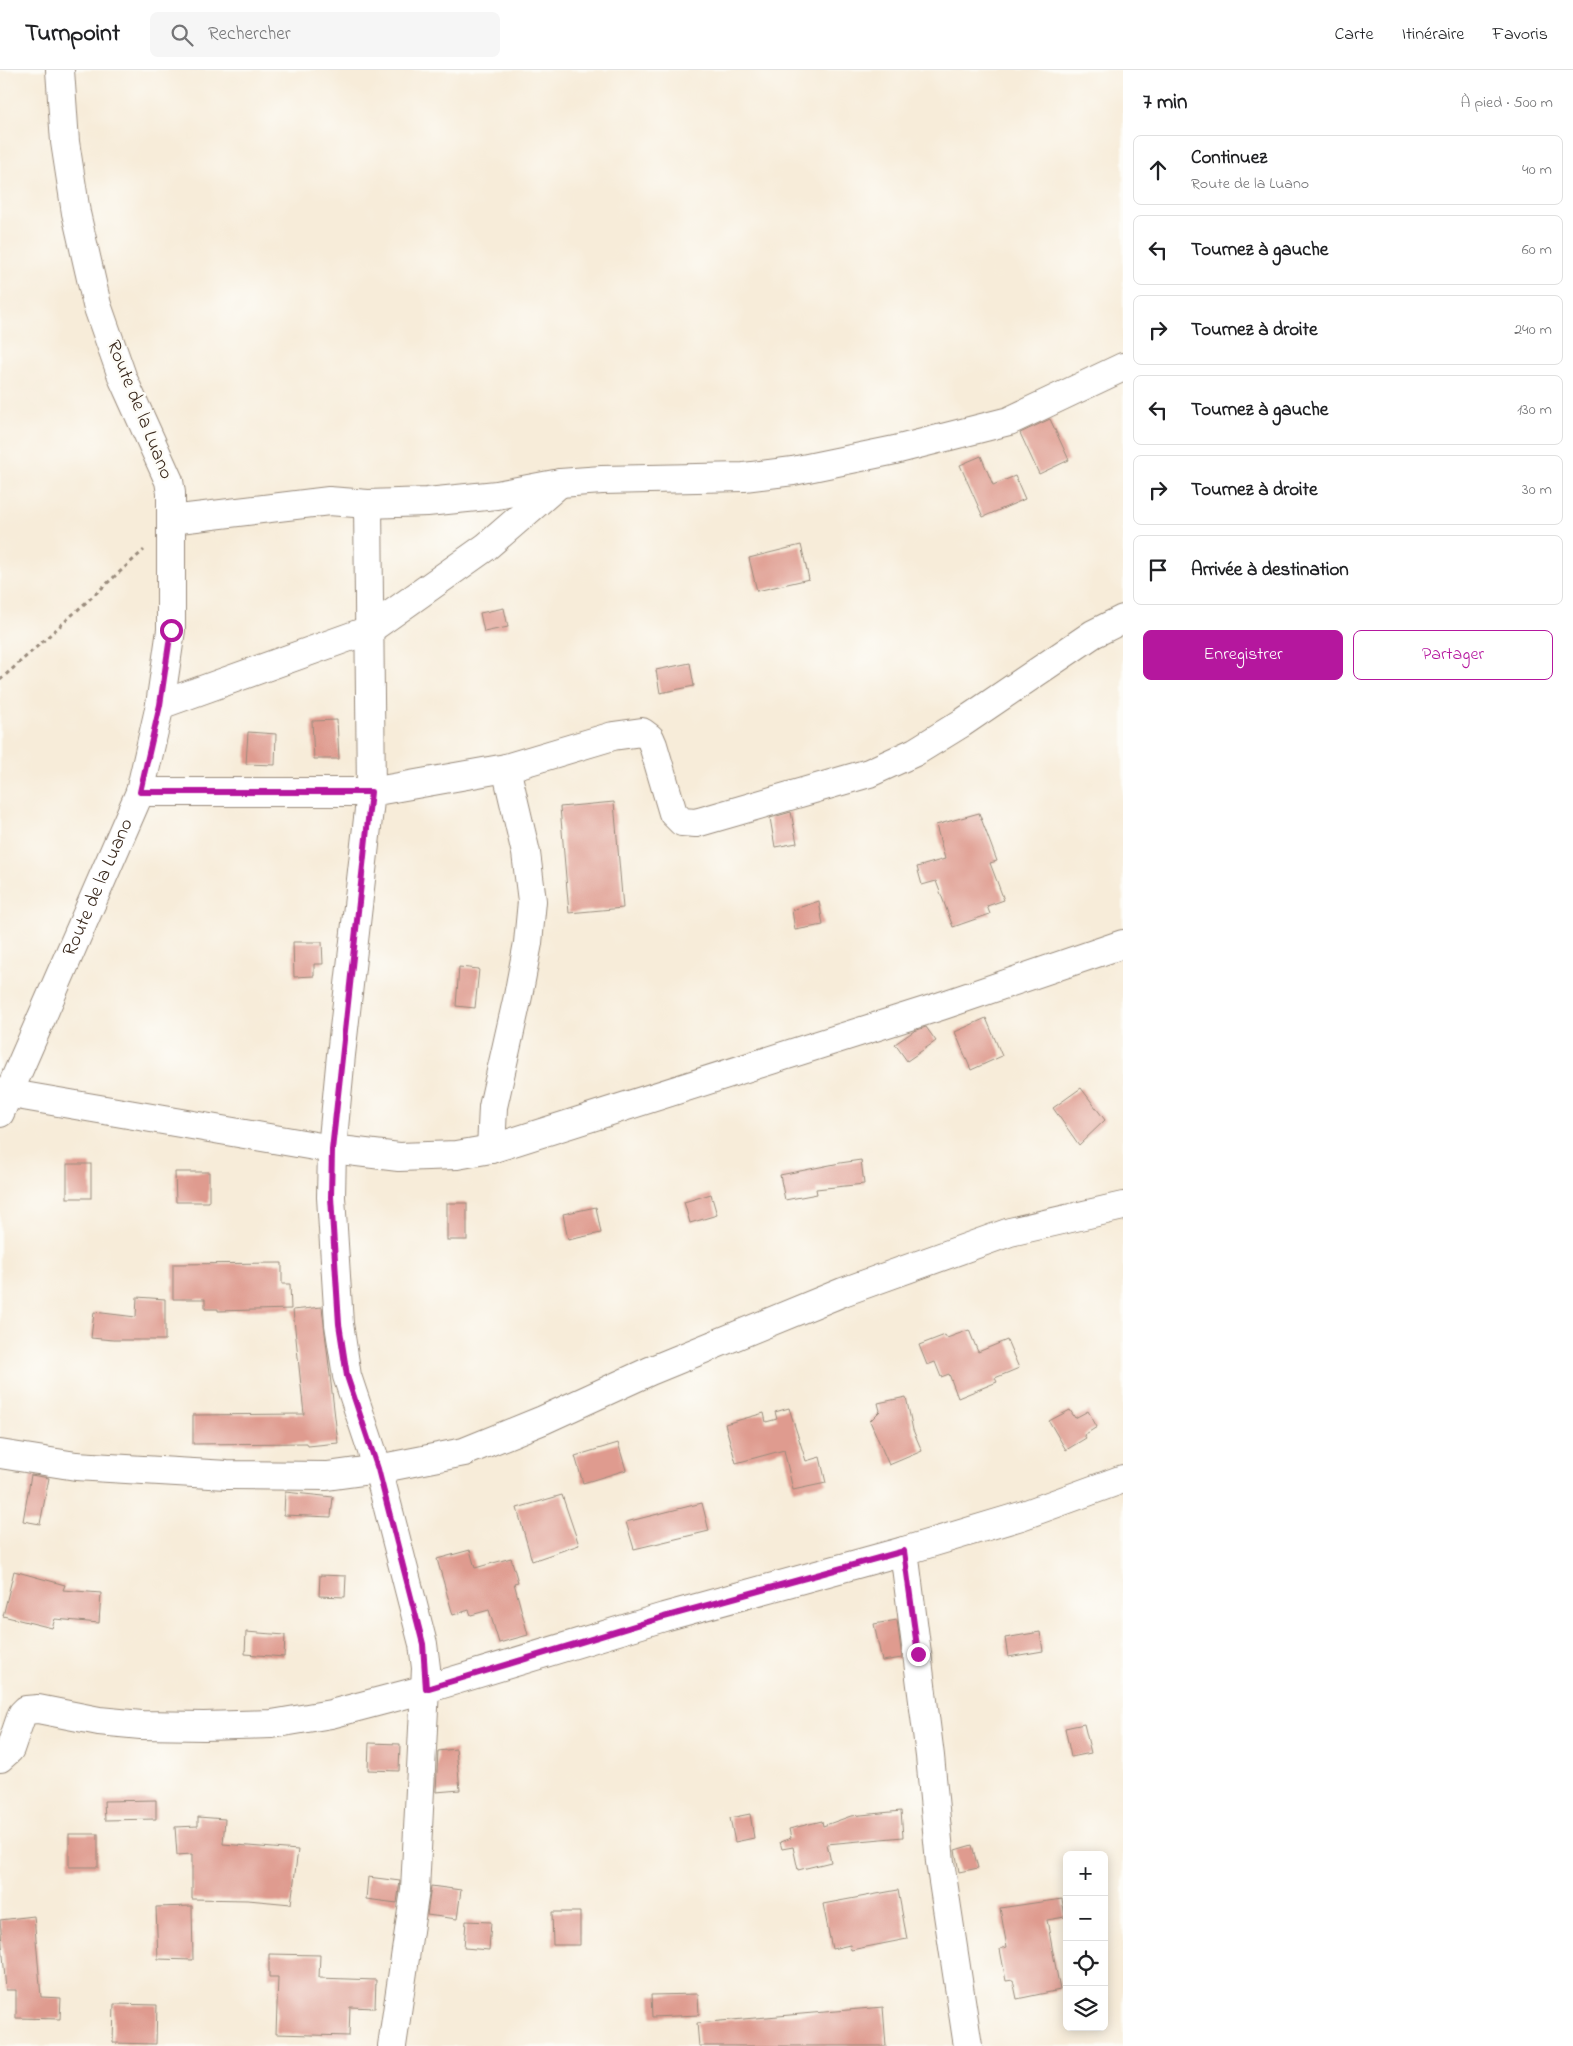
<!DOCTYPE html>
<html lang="fr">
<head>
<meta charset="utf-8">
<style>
	:root { --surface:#fff; --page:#f6f6f6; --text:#202124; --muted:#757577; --line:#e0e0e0; --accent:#b5179e }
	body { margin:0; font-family:"Indie Flower",sans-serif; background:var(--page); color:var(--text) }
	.controls { position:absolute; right:15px; bottom:15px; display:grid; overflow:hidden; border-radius:8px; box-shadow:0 2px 12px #0003 }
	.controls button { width:45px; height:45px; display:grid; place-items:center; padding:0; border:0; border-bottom:1px solid var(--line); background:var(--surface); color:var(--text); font:25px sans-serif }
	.stop { position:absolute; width:15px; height:15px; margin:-11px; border:4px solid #b5179e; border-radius:50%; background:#fff }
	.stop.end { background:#b5179e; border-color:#fff; box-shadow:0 1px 5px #0008 }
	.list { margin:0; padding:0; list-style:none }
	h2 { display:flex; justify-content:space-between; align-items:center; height:65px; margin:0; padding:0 20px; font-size:21px }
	h2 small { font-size:16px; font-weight:400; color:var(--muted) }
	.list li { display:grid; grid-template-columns:32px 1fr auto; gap:15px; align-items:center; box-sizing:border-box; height:70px; margin:0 10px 10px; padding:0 10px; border:1px solid var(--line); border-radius:8px }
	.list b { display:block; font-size:19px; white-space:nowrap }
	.list p { margin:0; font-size:16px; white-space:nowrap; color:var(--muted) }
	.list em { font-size:16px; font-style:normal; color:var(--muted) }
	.actions { display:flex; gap:10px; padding:15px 20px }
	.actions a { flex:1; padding:11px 0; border:1px solid var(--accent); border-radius:8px; text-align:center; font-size:18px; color:var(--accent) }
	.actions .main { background:var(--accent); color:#fff }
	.icon { flex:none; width:28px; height:28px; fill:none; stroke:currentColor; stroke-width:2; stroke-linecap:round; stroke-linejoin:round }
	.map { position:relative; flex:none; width:1123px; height:1976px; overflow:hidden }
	header { display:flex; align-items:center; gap:30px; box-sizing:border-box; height:70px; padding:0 25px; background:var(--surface); border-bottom:1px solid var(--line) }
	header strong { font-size:24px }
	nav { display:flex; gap:28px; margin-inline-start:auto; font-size:18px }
	.search { width:350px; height:45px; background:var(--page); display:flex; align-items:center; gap:12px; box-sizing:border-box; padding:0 18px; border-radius:8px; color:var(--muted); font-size:19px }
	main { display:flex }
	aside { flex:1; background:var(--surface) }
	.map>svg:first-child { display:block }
	.building { fill:#df9b8f }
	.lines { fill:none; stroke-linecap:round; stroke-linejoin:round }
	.minor-casing { stroke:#998b7c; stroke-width:30 }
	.path { stroke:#998b7c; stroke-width:3; stroke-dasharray:4 4; stroke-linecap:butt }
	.minor { stroke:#fff; stroke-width:28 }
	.route { stroke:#b5179e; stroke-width:6 }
	.labels { text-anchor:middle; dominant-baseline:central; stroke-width:5; stroke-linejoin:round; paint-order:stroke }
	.street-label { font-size:20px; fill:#3b2a1e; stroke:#fdfcf7 }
</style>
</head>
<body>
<header>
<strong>Turnpoint</strong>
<div class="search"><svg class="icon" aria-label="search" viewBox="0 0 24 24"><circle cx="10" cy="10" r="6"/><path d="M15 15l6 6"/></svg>Rechercher</div>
<nav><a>Carte</a><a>Itinéraire</a><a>Favoris</a></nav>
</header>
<main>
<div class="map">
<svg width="1123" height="1976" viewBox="0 0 1123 1976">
	<rect width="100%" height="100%" fill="#fdfcf7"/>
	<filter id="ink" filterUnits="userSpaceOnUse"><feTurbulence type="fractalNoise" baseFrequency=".02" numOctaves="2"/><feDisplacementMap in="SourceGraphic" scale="10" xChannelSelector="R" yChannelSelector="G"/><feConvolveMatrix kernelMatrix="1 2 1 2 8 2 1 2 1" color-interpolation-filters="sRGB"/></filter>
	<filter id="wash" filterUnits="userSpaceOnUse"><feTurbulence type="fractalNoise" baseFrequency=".0096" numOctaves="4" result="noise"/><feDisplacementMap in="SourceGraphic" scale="20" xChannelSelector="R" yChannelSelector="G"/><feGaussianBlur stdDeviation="1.12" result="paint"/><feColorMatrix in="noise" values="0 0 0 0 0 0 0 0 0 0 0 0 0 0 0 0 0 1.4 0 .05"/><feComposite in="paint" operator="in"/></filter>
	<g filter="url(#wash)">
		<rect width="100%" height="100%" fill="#f7ecd9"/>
		<g id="blocks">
			<g class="building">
				<path d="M 1050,349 L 1069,390 L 1039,404 L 1020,363 Z"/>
				<path d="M 981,386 L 993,415 L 1015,406 L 1025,429 L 983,447 L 960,395 Z"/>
				<path d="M 801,475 L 809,509 L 757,521 L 749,488 Z"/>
				<path d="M 504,538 L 508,557 L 484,562 L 480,543 Z"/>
				<path d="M 690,593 L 694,616 L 660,623 L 656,600 Z"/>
				<path d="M 337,650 L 339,689 L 314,689 L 312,651 Z"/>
				<path d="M 248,662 L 276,664 L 275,695 L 246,694 Z"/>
				<path d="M 614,732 L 623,838 L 569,843 L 560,737 Z"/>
				<path d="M 791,742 L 797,773 L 775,777 L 770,748 Z"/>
				<path d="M 979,743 L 997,791 L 990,793 L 1004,830 L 987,836 L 990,844 L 953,857 L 936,811 L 922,815 L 917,797 L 945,789 L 936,755 Z"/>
				<path d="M 819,831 L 823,855 L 795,860 L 792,840 Z"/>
				<path d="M 293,872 L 322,872 L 323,894 L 314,894 L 314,906 L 294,907 Z"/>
				<path d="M 459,897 L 479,899 L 475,938 L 456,936 Z"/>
				<path d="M 986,948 L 1002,986 L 971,1000 L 955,962 Z"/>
				<path d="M 926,957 L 936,971 L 907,991 L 895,974 L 914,961 Z"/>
				<path d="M 1081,1018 L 1105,1050 L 1079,1075 L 1053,1038 Z"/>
				<path d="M 861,1090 L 864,1114 L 816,1119 L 817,1124 L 785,1130 L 780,1105 L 840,1093 Z"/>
				<rect x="67" y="1094" width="24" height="34"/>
				<path d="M 175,1102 L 209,1102 L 209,1132 L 176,1132 Z"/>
				<path d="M 711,1124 L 717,1145 L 690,1153 L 684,1132 Z"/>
				<rect x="447" y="1133" width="20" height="37"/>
				<path d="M 596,1137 L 601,1163 L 568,1170 L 563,1144 Z"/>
				<path d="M 282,1193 L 282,1214 L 290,1214 L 291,1239 L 218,1241 L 218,1239 L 205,1239 L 205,1229 L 173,1229 L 173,1194 Z"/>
				<path d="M 137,1227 L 165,1229 L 165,1270 L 113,1270 L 91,1268 L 94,1242 L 136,1247 Z"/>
				<path d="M 322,1237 L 338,1373 L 308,1376 L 307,1373 L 193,1374 L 193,1345 L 304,1344 L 293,1240 Z"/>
				<path d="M 969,1260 L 978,1282 L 1007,1270 L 1019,1298 L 995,1308 L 997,1312 L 958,1328 L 949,1304 L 941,1307 L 935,1292 L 927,1295 L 919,1275 L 945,1265 L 947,1268 Z"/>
				<path d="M 906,1327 L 913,1360 L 922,1381 L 889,1395 L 870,1351 L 880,1341 L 878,1333 Z"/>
				<path d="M 789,1338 L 806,1391 L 820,1387 L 826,1413 L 793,1420 L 784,1380 L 736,1393 L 725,1354 L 764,1343 L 766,1352 L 777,1349 L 775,1342 Z"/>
				<path d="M 1070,1340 L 1075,1348 L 1088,1341 L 1097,1357 L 1084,1365 L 1086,1368 L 1066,1380 L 1049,1351 Z"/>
				<path d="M 618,1373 L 626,1400 L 583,1413 L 575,1386 Z"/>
				<path d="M 31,1405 L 49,1408 L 40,1454 L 23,1451 Z"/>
				<path d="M 285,1422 L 333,1427 L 331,1447 L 284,1445 Z"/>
				<path d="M 562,1425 L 579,1475 L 532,1491 L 517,1438 Z"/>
				<path d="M 702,1433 L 709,1461 L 634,1479 L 626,1452 Z"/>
				<path d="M 470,1480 L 475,1498 L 511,1488 L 518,1512 L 514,1513 L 528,1565 L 499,1573 L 489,1540 L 471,1545 L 469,1540 L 453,1545 L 437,1489 Z"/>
				<path d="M 14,1501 L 65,1515 L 63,1520 L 101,1523 L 99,1553 L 55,1549 L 52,1558 L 3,1546 Z"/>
				<path d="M 320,1505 L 346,1506 L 345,1527 L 319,1526 Z"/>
				<path d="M 897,1550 L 902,1588 L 882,1591 L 874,1554 Z"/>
				<path d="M 246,1562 L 285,1565 L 284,1587 L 245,1584 Z"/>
				<path d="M 1040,1562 L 1043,1581 L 1008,1587 L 1005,1568 Z"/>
				<path d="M 1084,1654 L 1091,1683 L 1071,1687 L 1065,1658 Z"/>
				<path d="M 369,1673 L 400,1674 L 399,1701 L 368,1700 Z"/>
				<path d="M 456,1679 L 460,1720 L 436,1722 L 438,1681 Z"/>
				<path d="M 156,1730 L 156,1749 L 105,1750 L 104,1731 Z"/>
				<path d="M 901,1741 L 903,1767 L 827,1774 L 831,1792 L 798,1800 L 793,1777 L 782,1779 L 780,1772 L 791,1768 L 789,1759 L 822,1751 L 823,1756 L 851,1746 Z"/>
				<path d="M 750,1744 L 754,1768 L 735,1772 L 730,1748 Z"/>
				<path d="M 198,1747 L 225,1749 L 223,1774 L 298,1780 L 291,1834 L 248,1830 L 192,1829 L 192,1784 L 177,1785 L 175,1757 L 198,1756 Z"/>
				<rect x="69" y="1764" width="29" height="33"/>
				<path d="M 972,1775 L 978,1798 L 959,1802 L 955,1780 Z"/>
				<path d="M 368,1807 L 400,1811 L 397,1833 L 366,1829 Z"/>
				<path d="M 431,1816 L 461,1820 L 457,1849 L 427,1845 Z"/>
				<path d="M 898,1820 L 907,1869 L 851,1880 L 850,1875 L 832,1879 L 823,1834 Z"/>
				<path d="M 1062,1829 L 1065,1847 L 1047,1850 L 1060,1920 L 1017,1929 L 1013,1910 L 1006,1911 L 1000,1879 L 1007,1877 L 1000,1838 Z"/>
				<path d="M 192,1836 L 193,1890 L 158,1889 L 156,1837 Z"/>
				<path d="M 552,1842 L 580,1842 L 580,1875 L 553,1875 Z"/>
				<path d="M 34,1846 L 41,1927 L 61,1928 L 60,1949 L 16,1948 L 16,1920 L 6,1920 L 0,1850 Z"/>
				<path d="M 466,1851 L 491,1852 L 489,1880 L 464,1878 Z"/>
				<path d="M 269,1884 L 320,1885 L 319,1908 L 376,1910 L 375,1938 L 350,1937 L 349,1966 L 276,1964 L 278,1907 L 269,1907 Z"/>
				<path d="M 698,1924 L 699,1945 L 652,1947 L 651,1925 Z"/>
				<path d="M 114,1934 L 157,1935 L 156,1974 L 113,1973 Z"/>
				<path d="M 883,1937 L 886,1976 L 699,1976 L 697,1953 Z"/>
			</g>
		</g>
	</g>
	<g filter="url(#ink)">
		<use href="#blocks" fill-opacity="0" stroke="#998b7c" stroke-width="1"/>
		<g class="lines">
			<defs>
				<g id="minor">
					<path d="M 368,434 L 371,722 L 341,985 L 332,1079 L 331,1127 L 339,1254 L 347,1306 L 378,1399 L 423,1574 L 426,1598 L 415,1820 L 392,1976"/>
					<path d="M 171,450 L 329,431 L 368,434 L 427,432 L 497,425 L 560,413 L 602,410 L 744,407 L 793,401 L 895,380 L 1009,351 L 1123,297"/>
					<path d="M 160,635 L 369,560 L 486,477 L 560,413"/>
					<path d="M 140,722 L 371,722 L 506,698 L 613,666 L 642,662 L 650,668 L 653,675 L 673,743 L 682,752 L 696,753 L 869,703 L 915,682 L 962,653 L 1093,564 L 1123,549"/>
					<path d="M 0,1022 L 332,1079 L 399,1087 L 457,1085 L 491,1079 L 941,936 L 1123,874"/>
					<path id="s1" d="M 0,1043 L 140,722 L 160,635 L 171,560 L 171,423 L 169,411 L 123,309 L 97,235 L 76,143 L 65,72 L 60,0"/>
					<path d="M 491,1079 L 493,1037 L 518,926 L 528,873 L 532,831 L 526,783 L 506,698"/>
					<path d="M 0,1384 L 76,1396 L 227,1405 L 327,1406 L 378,1399 L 464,1382 L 543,1350 L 650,1301 L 843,1222 L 1010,1162 L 1123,1136"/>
					<path d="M 904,1481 L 930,1686 L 940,1792 L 968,1976"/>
					<path d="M 0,1688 L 10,1679 L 22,1644 L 26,1640 L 38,1639 L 99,1651 L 141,1655 L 204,1656 L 272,1654 L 331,1644 L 426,1619 L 664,1547 L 904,1481 L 1021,1446 L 1123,1409"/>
				</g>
			</defs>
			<use href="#minor" class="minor-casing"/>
			<path class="path" d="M 0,610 L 144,480"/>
			<use href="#minor" class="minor"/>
		</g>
	</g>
	<g class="lines" filter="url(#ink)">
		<path class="route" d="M 171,560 L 160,635 L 140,722 L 371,722 L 332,1080 L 331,1127 L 339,1254 L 347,1306 L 378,1399 L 423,1574 L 426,1619 L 664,1547 L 904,1481 L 918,1584"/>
	</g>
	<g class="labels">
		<g class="street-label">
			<text transform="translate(139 340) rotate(68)">Route de la Luano</text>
			<text stroke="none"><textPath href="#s1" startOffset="246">Route de la Luano</textPath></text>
		</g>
	</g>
</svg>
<div class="controls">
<button>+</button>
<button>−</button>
<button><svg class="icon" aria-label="locate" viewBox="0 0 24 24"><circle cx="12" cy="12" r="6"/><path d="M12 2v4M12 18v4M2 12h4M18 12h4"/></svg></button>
<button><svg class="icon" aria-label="layers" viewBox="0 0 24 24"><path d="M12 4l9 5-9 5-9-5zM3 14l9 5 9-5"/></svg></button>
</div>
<div class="stop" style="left:171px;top:560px"></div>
<div class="stop end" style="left:918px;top:1584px"></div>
</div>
<aside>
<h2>7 min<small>À pied · 500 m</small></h2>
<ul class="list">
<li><svg class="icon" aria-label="ahead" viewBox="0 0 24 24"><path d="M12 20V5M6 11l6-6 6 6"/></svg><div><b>Continuez</b><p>Route de la Luano</p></div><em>40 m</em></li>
<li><svg class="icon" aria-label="left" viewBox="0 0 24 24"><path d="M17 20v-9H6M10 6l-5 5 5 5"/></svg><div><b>Tournez à gauche</b></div><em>60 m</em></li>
<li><svg class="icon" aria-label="right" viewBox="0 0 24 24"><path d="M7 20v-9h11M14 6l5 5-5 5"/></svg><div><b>Tournez à droite</b></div><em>240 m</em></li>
<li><svg class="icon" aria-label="left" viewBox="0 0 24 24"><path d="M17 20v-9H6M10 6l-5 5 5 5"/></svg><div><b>Tournez à gauche</b></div><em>130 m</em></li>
<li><svg class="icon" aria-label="right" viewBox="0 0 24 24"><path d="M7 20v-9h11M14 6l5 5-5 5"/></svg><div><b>Tournez à droite</b></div><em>30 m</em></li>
<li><svg class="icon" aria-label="arrive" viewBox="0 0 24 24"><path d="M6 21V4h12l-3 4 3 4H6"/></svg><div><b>Arrivée à destination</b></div></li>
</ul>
<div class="actions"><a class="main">Enregistrer</a><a>Partager</a></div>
</aside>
</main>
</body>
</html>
